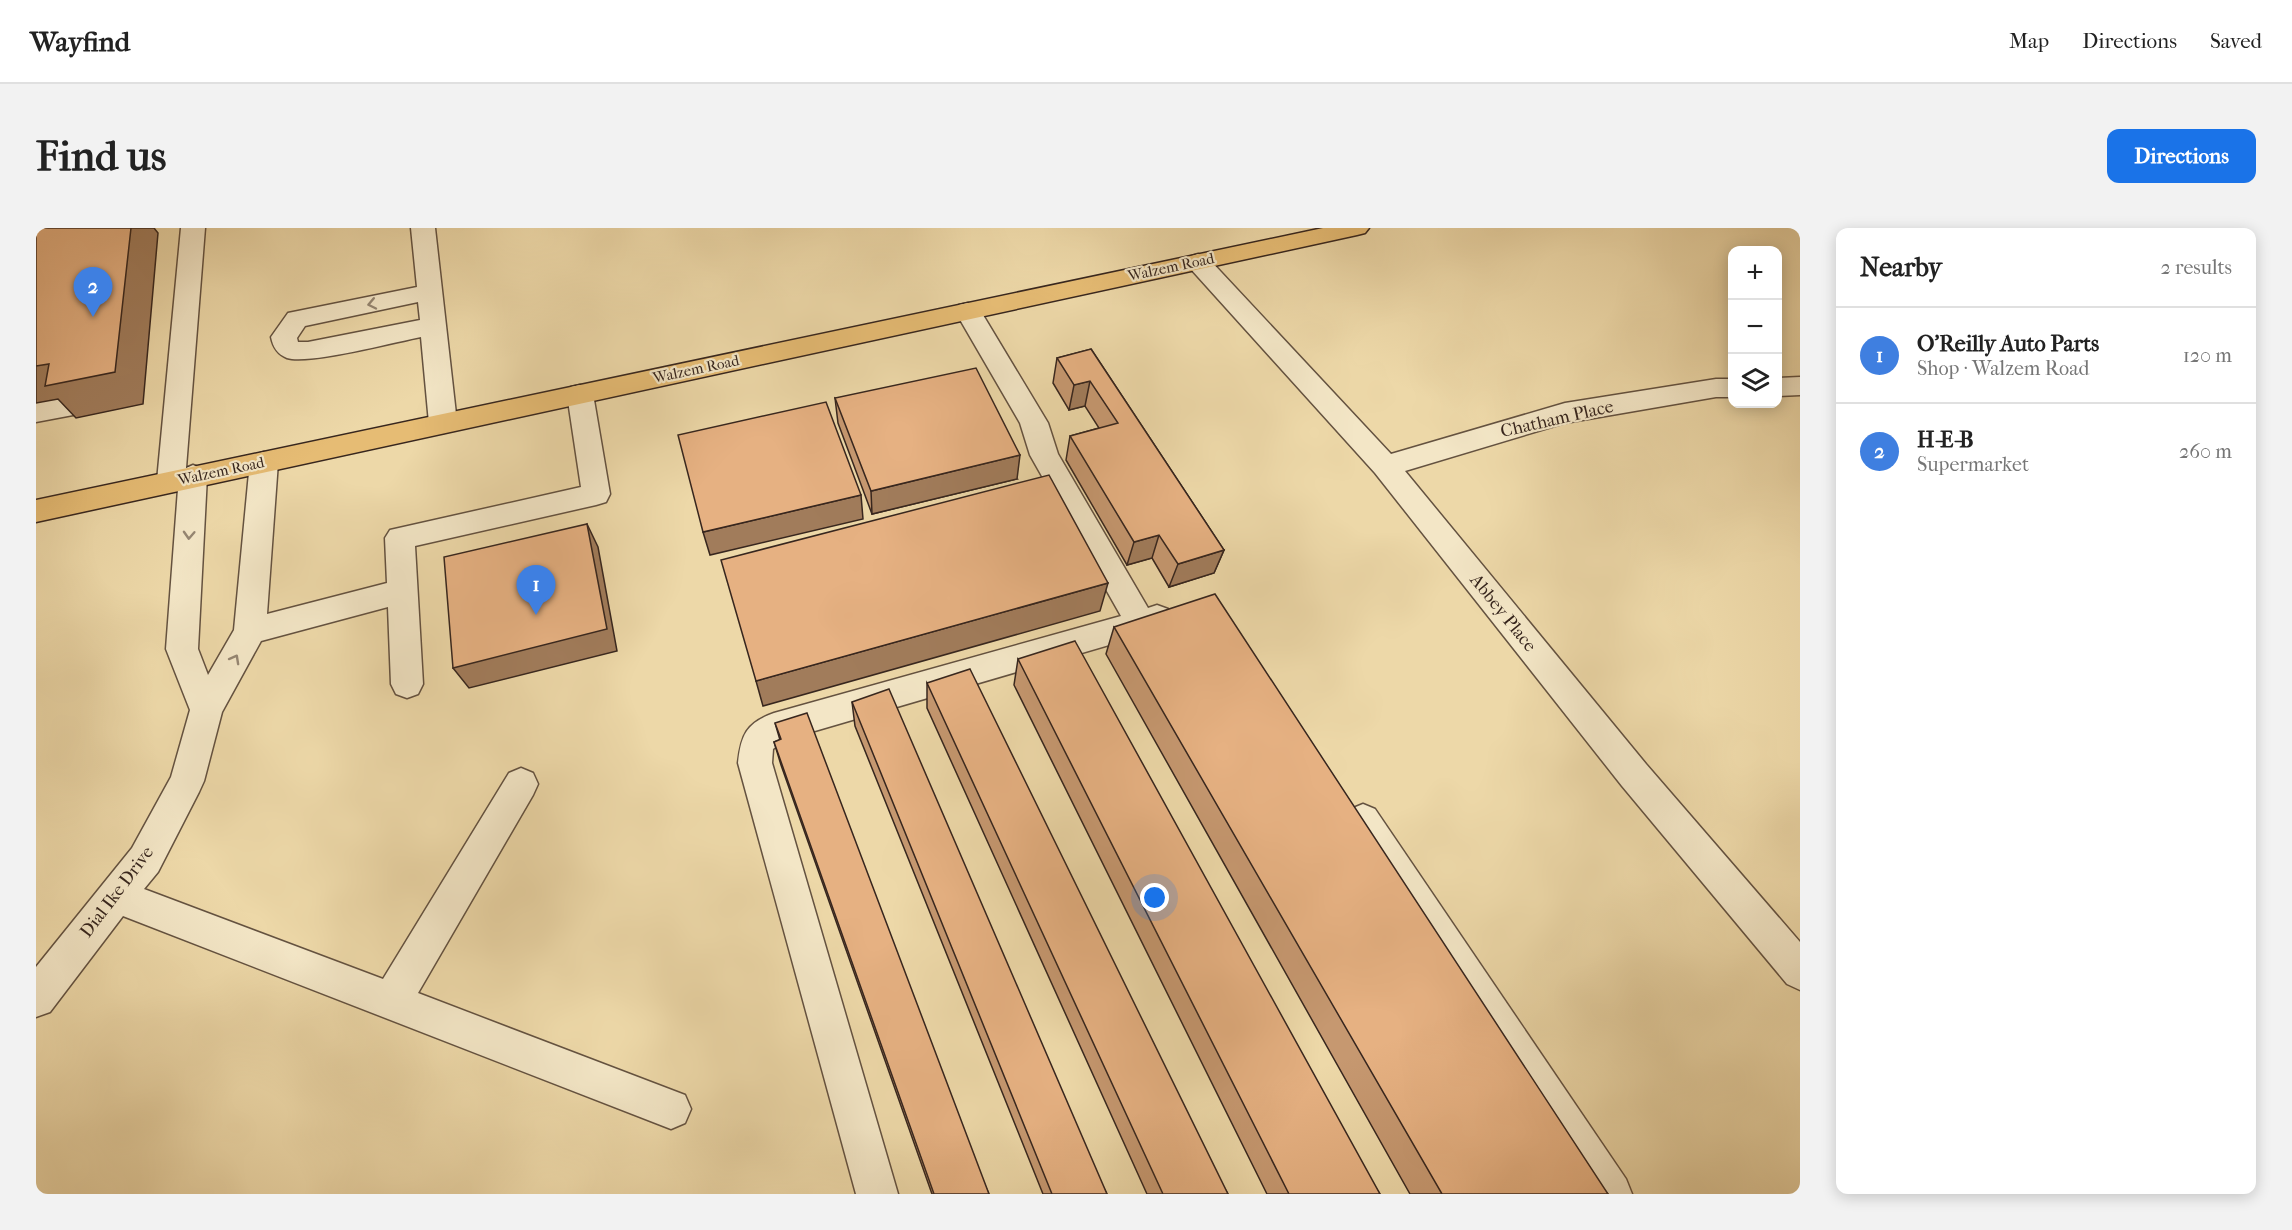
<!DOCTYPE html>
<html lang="en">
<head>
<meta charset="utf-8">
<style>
	:root { --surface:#fff; --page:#f2f2f2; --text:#222; --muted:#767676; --line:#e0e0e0; --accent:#1a73e8 }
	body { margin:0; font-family:"IM FELL French Canon",serif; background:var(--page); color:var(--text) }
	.controls { position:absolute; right:18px; top:18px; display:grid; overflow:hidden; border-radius:12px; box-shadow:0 3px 15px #0003 }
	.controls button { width:54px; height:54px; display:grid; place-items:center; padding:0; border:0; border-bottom:2px solid var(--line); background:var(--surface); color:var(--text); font:30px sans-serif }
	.you { position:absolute; left:1119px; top:670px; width:21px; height:21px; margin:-15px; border:4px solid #fff; border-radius:50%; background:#1a73e8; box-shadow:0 0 0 9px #1a73e833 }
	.badge { display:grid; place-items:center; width:39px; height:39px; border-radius:50%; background:var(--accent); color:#fff; font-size:20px; font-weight:700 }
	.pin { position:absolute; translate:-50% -50px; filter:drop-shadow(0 2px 3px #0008) }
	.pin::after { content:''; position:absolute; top:32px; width:21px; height:18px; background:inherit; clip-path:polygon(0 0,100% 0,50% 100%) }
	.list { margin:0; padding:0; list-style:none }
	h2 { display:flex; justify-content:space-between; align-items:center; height:78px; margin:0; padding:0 24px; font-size:26px }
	h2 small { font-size:20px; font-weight:400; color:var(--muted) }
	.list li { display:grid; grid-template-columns:39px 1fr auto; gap:18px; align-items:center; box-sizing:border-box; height:96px; padding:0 24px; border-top:2px solid var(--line) }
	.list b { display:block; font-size:22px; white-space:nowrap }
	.list p { margin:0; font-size:20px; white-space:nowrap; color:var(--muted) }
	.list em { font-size:20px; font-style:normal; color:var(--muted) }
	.icon { flex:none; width:33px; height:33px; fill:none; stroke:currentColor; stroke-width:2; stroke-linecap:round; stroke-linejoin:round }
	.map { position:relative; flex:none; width:1764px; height:966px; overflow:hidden; border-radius:12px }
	header { display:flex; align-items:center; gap:36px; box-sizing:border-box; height:84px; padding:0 30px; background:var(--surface); border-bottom:2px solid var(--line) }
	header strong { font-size:28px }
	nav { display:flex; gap:33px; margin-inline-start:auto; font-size:21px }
	.intro { display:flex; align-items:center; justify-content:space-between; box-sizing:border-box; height:144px; padding:0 36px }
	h1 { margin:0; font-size:42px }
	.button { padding:15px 27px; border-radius:12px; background:var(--accent); color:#fff; font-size:21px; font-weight:700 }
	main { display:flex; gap:36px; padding:0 36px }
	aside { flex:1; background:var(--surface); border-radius:12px; box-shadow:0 3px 15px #0003 }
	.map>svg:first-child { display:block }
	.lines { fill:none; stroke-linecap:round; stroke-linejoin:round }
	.minor-casing { stroke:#645240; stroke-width:3 }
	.major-casing { stroke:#37261e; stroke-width:3 }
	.minor { fill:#f3e6c6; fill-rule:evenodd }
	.major { fill:#e6bc74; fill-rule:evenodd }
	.wall { fill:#c69870; stroke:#37261e; stroke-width:1.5 }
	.shaded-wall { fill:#a17c5b; stroke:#37261e; stroke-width:1.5 }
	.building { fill:#e6b182; stroke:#37261e; stroke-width:1.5 }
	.oneway { stroke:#958672 }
	.labels { text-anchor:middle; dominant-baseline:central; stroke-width:4.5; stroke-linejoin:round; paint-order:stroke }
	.far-street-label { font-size:15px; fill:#37261e; stroke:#f3e6c6 }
	.street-label { font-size:18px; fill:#37261e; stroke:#f3e6c6 }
</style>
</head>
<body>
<header>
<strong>Wayfind</strong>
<nav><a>Map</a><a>Directions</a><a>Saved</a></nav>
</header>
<div class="intro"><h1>Find us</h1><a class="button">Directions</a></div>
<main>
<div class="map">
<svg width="1764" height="966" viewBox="0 0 1764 966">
	<rect width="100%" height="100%" fill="#edd8a8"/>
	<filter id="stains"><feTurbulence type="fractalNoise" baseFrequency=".00333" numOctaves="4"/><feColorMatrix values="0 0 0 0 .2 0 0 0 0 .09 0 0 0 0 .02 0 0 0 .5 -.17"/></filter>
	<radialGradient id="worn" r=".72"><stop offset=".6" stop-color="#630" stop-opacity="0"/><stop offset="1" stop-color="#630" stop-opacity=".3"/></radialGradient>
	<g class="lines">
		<defs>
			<g id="minor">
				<path d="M 145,0 L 169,0 L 150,240 L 157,237 L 167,241 L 171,248 L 162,421 L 172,447 L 198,402 L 214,234 L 218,227 L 228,224 L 238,227 L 242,234 L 231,386 L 351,355 L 349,310 L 354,302 L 545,259 L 531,166 L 535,159 L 544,157 L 553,159 L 557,166 L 574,266 L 570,274 L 560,277 L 379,318 L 387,456 L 382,466 L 371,470 L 360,466 L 355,456 L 352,379 L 225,413 L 186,484 L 168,553 L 163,564 L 122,644 L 108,661 L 347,751 L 473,545 L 485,540 L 497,545 L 502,556 L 497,567 L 382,765 L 649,867 L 655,881 L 649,895 L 635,901 L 87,688 L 14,784 L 0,789 L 0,739 L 96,620 L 135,549 L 154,482 L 130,421 L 142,261 L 135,264 L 125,260 L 121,253 Z"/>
				<path d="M 375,0 L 399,0 L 421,195 L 417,202 L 407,205 L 397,202 L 393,195 L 385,109 C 359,114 272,137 251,130 C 241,126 237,119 235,109 L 252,85 L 381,59 ZM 382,74 L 384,92 L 272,114 L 262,114 L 261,110 L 269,98 Z"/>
				<path d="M 1162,26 L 1171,29 L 1355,226 L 1529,175 L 1680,151 L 1696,151 L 1696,169 L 1680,169 L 1529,195 L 1369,243 L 1610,536 L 1764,714 L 1764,762 L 1751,756 L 1586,558 L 1339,245 L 1153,39 L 1150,34 L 1153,29 Z"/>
				<path d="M 932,75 L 941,77 L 1012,195 L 1022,226 L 1112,380 L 1121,377 L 1132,381 L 1137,390 L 1132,399 L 1121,403 L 748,512 L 737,521 L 736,535 L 862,966 L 820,966 L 702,535 C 705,507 710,495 738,485 L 1085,388 L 994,227 L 984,195 L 919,83 L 923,77 Z"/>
				<path d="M 1764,149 L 1764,167 L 1742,168 L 1742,150 Z"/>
				<path d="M 43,167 L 53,170 L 56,177 L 53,184 L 0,194 L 0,174 Z"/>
				<path d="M 1327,576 L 1339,581 L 1590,951 L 1596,966 L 1550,966 L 1315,603 L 1309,592 L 1315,581 Z"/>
			</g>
			<path id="major" d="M 1287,0 L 1333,0 L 1329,5 L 1321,7 L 0,294 L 0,272 Z"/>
		</defs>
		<use href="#minor" class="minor-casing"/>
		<use href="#major" class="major-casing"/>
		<use href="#minor" class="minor"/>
		<use href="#major" class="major"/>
	</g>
	<g class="wall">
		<path d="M 1055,121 L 1188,322 L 1178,345 L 1133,359 L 1116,330 L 1091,337 L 1030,232 L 1034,208 L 1063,200 L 1049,178 L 1033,182 L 1017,155 L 1021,130 Z"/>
		<path d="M 799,170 L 981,251 L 836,286 L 802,195 Z"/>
		<path d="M 1078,399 L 1572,966 L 1374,966 L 1070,426 Z"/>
		<path d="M 982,431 L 1344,966 L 1231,966 L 978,457 Z"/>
		<path d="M 891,455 L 1192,966 L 1111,966 L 891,480 Z"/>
		<path d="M 816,474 L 1071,966 L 1007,966 L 819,498 Z"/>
		<path d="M 739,495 L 953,966 L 896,966 L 745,537 L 738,514 L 744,512 Z"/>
	</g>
	<g class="shaded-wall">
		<path d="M 95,0 L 118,0 L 122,5 L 107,176 L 40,190 L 22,171 L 0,175 L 0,138 Z"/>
		<path d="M 1054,153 L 1049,178 L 1033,182 L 1038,157 Z"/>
		<path d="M 984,227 L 981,251 L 836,286 L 835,263 Z"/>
		<path d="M 825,267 L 827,291 L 674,327 L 667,304 Z"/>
		<path d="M 551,296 L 562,319 L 581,423 L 433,460 L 417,440 Z"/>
		<path d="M 1123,307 L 1116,330 L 1091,337 L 1098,314 Z"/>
		<path d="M 1188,322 L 1178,345 L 1133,359 L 1142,336 Z"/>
		<path d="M 1072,355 L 1064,383 L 727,478 L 720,453 Z"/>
	</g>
	<g class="building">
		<path d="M 0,0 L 95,0 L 79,144 L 9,158 L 13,136 L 0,138 Z"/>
		<path d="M 1055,121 L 1188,322 L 1142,336 L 1123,307 L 1098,314 L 1034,208 L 1082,195 L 1054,153 L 1038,157 L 1021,130 Z"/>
		<path d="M 940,140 L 984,227 L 835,263 L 799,170 Z"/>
		<path d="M 790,174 L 825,267 L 667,304 L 642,207 Z"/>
		<path d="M 1013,247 L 1072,355 L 720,453 L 685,332 Z"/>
		<path d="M 551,296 L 571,401 L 417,440 L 408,329 Z"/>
		<path d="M 1179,366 L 1572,966 L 1406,966 L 1078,399 Z"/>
		<path d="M 1039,413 L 1344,966 L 1253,966 L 982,431 Z"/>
		<path d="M 934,441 L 1192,966 L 1127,966 L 891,455 Z"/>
		<path d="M 853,461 L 1071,966 L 1016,966 L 816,474 Z"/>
		<path d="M 771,485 L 953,966 L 898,966 L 738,514 L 745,511 L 739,495 Z"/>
	</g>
	<defs><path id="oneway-chevron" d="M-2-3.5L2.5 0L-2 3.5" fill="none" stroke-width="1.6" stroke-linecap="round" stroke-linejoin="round" transform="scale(1.5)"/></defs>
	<g class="oneway">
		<use href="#oneway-chevron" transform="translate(336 76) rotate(168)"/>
		<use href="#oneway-chevron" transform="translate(153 307) rotate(93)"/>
		<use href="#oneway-chevron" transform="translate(199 431) rotate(-61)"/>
	</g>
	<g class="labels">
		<g class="far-street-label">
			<text transform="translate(1135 39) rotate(-12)">Walzem Road</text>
			<text transform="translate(660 141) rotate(-12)">Walzem Road</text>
			<text transform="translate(185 243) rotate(-12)">Walzem Road</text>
		</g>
		<g class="street-label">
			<text transform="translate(1521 191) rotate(-13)">Chatham Place</text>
			<text transform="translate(1467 385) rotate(51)">Abbey Place</text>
			<text transform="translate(81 664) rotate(-53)">Dial Ike Drive</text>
		</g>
	</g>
	<rect width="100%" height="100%" filter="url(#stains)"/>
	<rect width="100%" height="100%" fill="url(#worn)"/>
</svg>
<div class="controls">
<button>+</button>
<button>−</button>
<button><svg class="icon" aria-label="layers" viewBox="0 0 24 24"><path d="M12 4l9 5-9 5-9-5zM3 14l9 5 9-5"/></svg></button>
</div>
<div class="you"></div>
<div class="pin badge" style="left:500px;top:387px;background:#3f7fe0">1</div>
<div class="pin badge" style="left:57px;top:89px;background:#3f7fe0">2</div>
</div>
<aside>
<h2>Nearby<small>2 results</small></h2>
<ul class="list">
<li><span class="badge" style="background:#3f7fe0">1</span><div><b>O'Reilly Auto Parts</b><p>Shop · Walzem Road</p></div><em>120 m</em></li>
<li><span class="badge" style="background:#3f7fe0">2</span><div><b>H-E-B</b><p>Supermarket</p></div><em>260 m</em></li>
</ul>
</aside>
</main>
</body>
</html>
